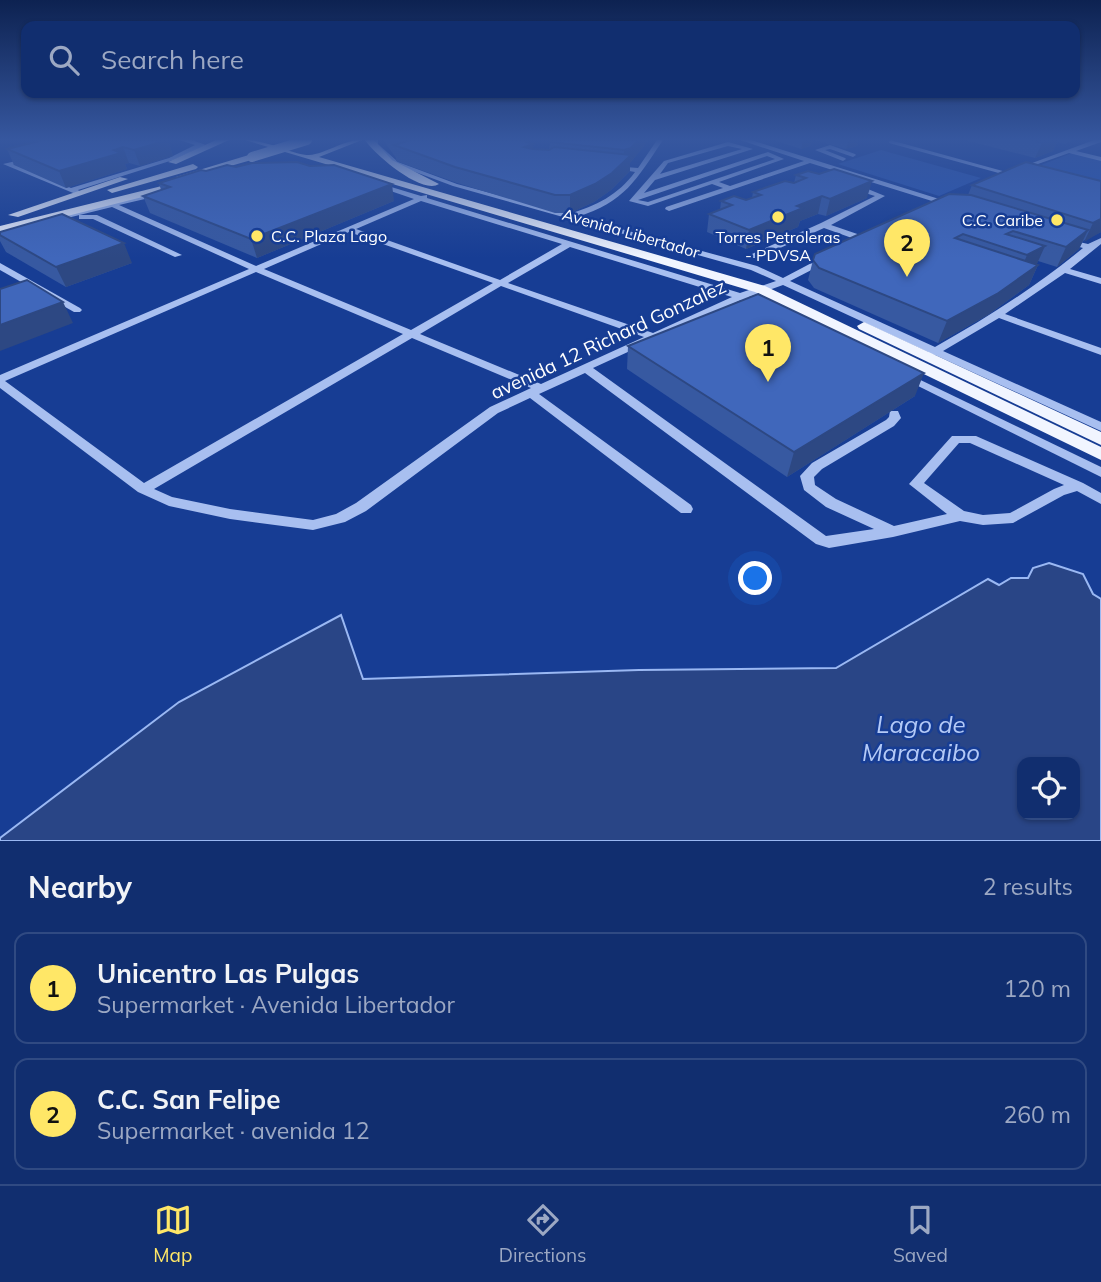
<!DOCTYPE html>
<html lang="en">
<head>
<meta charset="utf-8">
<style>
	:root { --surface:#112e6f; --page:#1e3a77; --text:#f1f3f6; --muted:#9ca8c3; --line:#304a82; --accent:#ffe767 }
	body { margin:0; font-family:Mulish,sans-serif; background:var(--page); color:var(--text) }
	.controls { position:absolute; right:21px; bottom:21px; display:grid; overflow:hidden; border-radius:14px; box-shadow:0 2px 5px #0004 }
	.controls button { width:63px; height:63px; display:grid; place-items:center; padding:0; border:0; border-bottom:2px solid var(--line); background:var(--surface); color:var(--text); font:35px sans-serif }
	.you { position:absolute; left:756px; top:579px; width:24px; height:24px; margin:-18px; border:5px solid #fff; border-radius:50%; background:#1a73e8; box-shadow:0 0 0 10px #1a73e833 }
	.badge { display:grid; place-items:center; width:46px; height:46px; border-radius:50%; background:var(--accent); color:#111; font-size:23px; font-weight:700 }
	.pin { position:absolute; translate:-50% -58px; filter:drop-shadow(0 2px 4px #0008) }
	.pin::after { content:''; position:absolute; top:37px; width:24px; height:21px; background:inherit; clip-path:polygon(0 0,100% 0,50% 100%) }
	.list { margin:0; padding:0; list-style:none }
	h2 { display:flex; justify-content:space-between; align-items:center; height:91px; margin:0; padding:0 28px; font-size:30px }
	h2 small { font-size:23px; font-weight:400; color:var(--muted) }
	.list li { display:grid; grid-template-columns:46px 1fr auto; gap:21px; align-items:center; box-sizing:border-box; height:112px; margin:0 14px 14px; padding:0 14px; border:2px solid var(--line); border-radius:14px }
	.list b { display:block; font-size:26px; white-space:nowrap }
	.list p { margin:0; font-size:23px; white-space:nowrap; color:var(--muted) }
	.list em { font-size:23px; font-style:normal; color:var(--muted) }
	.icon { flex:none; width:38px; height:38px; fill:none; stroke:currentColor; stroke-width:2; stroke-linecap:round; stroke-linejoin:round }
	.map { position:relative; flex:none; width:1101px; height:841px; overflow:hidden }
	.search { position:absolute; background:var(--surface); box-shadow:0 2px 5px #0004; left:21px; right:21px; top:21px; height:77px; display:flex; align-items:center; gap:18px; box-sizing:border-box; padding:0 24px; border-radius:14px; color:var(--muted); font-size:26px }
	.sheet { height:343px; background:var(--surface) }
	nav { display:flex; justify-content:space-around; align-items:center; box-sizing:border-box; height:98px; border-top:2px solid var(--line); background:var(--surface); font-size:19px; color:var(--muted) }
	nav a { display:grid; justify-items:center; gap:4px }
	nav .on { color:var(--accent) }
	.map>svg:first-child { display:block }
	.green { fill:#2a56b2 }
	.water { fill:#294586; stroke:#9ab8f3; stroke-width:2; fill-rule:evenodd }
	.lines { fill:none; stroke-linecap:round; stroke-linejoin:round }
	.minor { fill:#a8bff0; fill-rule:evenodd }
	.major { fill:#f1f5ff; fill-rule:evenodd }
	.major-bridge { stroke:#f1f5ff; stroke-width:10 }
	.wall { fill:#3759a1 }
	.shaded-wall { fill:#2d4883 }
	.building { fill:#4067bb; stroke:#2d4883; stroke-width:2 }
	.poi-dot { fill:#ffe767; stroke:#173d94; stroke-width:2.5 }
	.labels { text-anchor:middle; dominant-baseline:central; stroke-width:5; stroke-linejoin:round; paint-order:stroke }
	.far-poi-label { font-size:16px; fill:#fff; stroke:#173d94; text-anchor:end }
	.far-street-label { font-size:16px; fill:#fff; stroke:#173d94 }
	.street-label { font-size:19px; fill:#fff; stroke:#173d94 }
	.near-water-label { font-size:24px; font-style:italic; fill:#b4caf7; stroke:#173d94 }
</style>
</head>
<body>
<div class="map">
<svg width="1101" height="841" viewBox="0 0 1101 841">
	<rect width="100%" height="100%" fill="#173d94"/>
	<g class="green">
		<path d="M 881,150 L 981,178 L 939,196 L 838,164 Z"/>
		<path d="M 1072,153 L 1101,160 L 1101,193 L 1023,172 Z"/>
	</g>
	<path class="water" d="M 1049,563 L 1083,574 L 1093,594 L 1101,599 L 1101,841 L 0,841 L 0,838 L 179,702 L 341,615 L 363,679 L 639,670 L 836,668 L 988,579 L 999,585 L 1011,578 L 1028,578 L 1033,568 ZM 1075,762 L 1075,815 L 1022,815 L 1022,762 Z"/>
	<g class="lines">
		<g class="minor">
			<path d="M 179,140 L 192,140 L 206,145 L 173,160 L 78,190 L 82,193 L 78,195 L 3,164 L 29,158 L 29,160 L 13,164 L 71,188 L 169,158 L 195,145 Z"/>
			<path d="M 372,140 L 378,140 L 378,144 L 398,162 L 457,184 L 569,214 C 596,206 618,195 635,172 L 613,168 L 613,166 L 638,168 L 657,140 L 663,140 C 636,180 625,202 577,217 L 757,266 L 783,278 L 821,258 L 827,258 L 827,262 L 790,281 L 935,347 C 987,318 1037,286 1083,248 L 1062,242 L 1062,238 L 1088,244 L 1101,238 L 1101,244 L 1070,269 L 1101,278 L 1101,284 L 1065,273 L 1005,314 L 1101,348 L 1101,355 L 999,318 L 943,351 L 1101,422 L 1101,431 L 935,355 L 929,354 L 928,352 L 783,285 L 749,297 L 748,300 L 741,300 L 593,368 L 826,536 L 874,529 L 826,507 L 804,490 L 800,476 L 812,463 L 886,420 L 889,417 L 890,411 L 898,411 L 901,418 L 894,426 L 822,469 L 814,477 L 815,485 L 836,499 L 894,526 L 947,514 L 909,484 L 952,436 L 976,436 L 1083,483 L 1101,493 L 1101,504 L 1077,491 L 1064,495 L 1013,523 L 983,525 L 960,521 L 893,537 L 829,548 L 816,544 L 585,373 L 539,394 L 691,505 L 693,509 L 691,513 L 681,513 L 530,398 L 498,413 L 366,511 L 345,522 L 313,530 L 230,519 L 169,506 L 138,492 L 0,388 L 0,375 L 249,269 L 112,207 L 51,222 L 47,220 L 159,191 L 162,191 L 162,195 L 119,205 L 256,266 L 414,199 L 376,186 L 376,184 L 378,183 L 421,196 L 427,195 L 427,198 L 740,293 L 776,281 L 751,270 L 453,186 L 394,164 L 373,146 ZM 421,201 L 562,244 L 500,280 L 356,229 ZM 349,232 L 493,283 L 411,330 L 264,269 ZM 570,247 L 732,297 L 653,333 L 508,283 ZM 256,272 L 403,334 L 144,483 L 5,381 ZM 501,286 L 644,337 L 541,384 L 420,334 ZM 412,338 L 531,388 L 490,407 L 356,503 L 336,514 L 313,520 L 230,509 L 172,497 L 154,489 ZM 959,443 L 970,443 L 1064,485 L 1054,489 L 1010,513 L 983,515 L 964,511 L 924,483 Z"/>
			<path d="M 740,140 L 751,140 L 955,204 L 948,206 L 810,163 L 669,211 L 665,209 L 666,207 L 723,188 L 712,184 L 648,206 L 629,201 L 664,161 L 728,142 L 753,149 L 655,180 L 644,193 L 768,152 L 784,159 L 719,182 L 730,186 L 804,161 ZM 728,146 L 742,149 L 660,174 L 668,163 ZM 767,156 L 775,159 L 648,202 L 638,200 Z"/>
			<path d="M 890,140 L 1010,173 L 1011,174 L 1006,175 L 889,143 Z"/>
			<path d="M 1094,140 L 1101,140 L 1101,142 L 1076,151 L 1101,157 L 1101,161 L 1069,153 L 1021,170 L 1016,169 Z"/>
			<path d="M 830,145 L 855,154 L 856,155 L 853,157 L 830,149 L 825,150 L 845,158 L 846,159 L 843,161 L 815,150 Z"/>
			<path d="M 852,185 L 858,185 L 885,196 L 831,225 L 869,238 L 869,242 L 863,242 L 824,228 L 758,258 L 752,258 L 752,254 L 821,223 L 875,196 L 852,189 Z"/>
			<path d="M 79,215 L 97,215 L 182,255 L 175,257 L 93,219 L 79,219 Z"/>
			<path d="M 0,263 L 80,308 L 82,310 L 80,312 L 74,312 L 0,270 Z"/>
			<path d="M 906,373 L 1101,467 L 1101,477 L 902,378 L 900,376 Z"/>
		</g>
		<g class="major">
			<path d="M 216,140 L 229,140 L 176,164 L 168,162 Z"/>
			<path d="M 245,140 C 268,140 293,155 309,155 C 326,154 342,140 362,140 L 319,157 L 765,286 L 1101,447 L 1101,460 L 755,292 Z"/>
			<path d="M 365,140 L 374,140 L 392,160 L 439,184 C 422,195 375,155 365,140 Z"/>
			<path d="M 252,154 L 255,155 L 255,159 L 181,180 L 176,177 Z"/>
			<path d="M 193,164 L 198,167 L 196,169 L 112,193 L 107,190 Z"/>
			<path d="M 120,177 L 128,179 L 18,217 L 8,215 Z"/>
			<path d="M 182,181 L 186,182 L 186,186 L 0,233 L 0,226 Z"/>
			<path d="M 864,322 L 1101,432 L 1101,445 L 859,329 L 857,326 Z"/>
		</g>
		<path class="major-bridge" d="M 252,157 L 307,140"/>
	</g>
	<g class="wall">
		<path d="M 168,140 L 173,156 L 140,166 L 129,163 L 125,164 L 127,169 L 66,188 L 14,165 L 7,149 Z"/>
		<path d="M 383,140 L 521,140 L 533,149 L 549,150 L 550,142 L 552,140 L 649,140 L 630,163 L 630,171 L 611,190 L 594,202 L 570,213 L 555,213 L 457,183 L 396,161 L 396,158 Z"/>
		<path d="M 774,140 L 812,140 L 810,146 L 801,149 Z"/>
		<path d="M 815,140 L 858,140 L 857,146 L 846,149 Z"/>
		<path d="M 965,140 L 1074,140 L 1065,144 L 1057,142 L 1053,151 L 1035,158 Z"/>
		<path d="M 796,175 L 867,198 L 826,216 L 818,214 L 800,221 L 798,227 L 746,249 L 707,232 L 709,214 L 720,210 L 721,201 L 746,200 L 752,198 L 753,192 L 794,183 Z"/>
		<path d="M 1101,181 L 1101,232 L 1083,241 L 1079,249 L 1057,267 L 1038,261 L 1036,265 L 1038,265 L 1029,285 L 988,315 L 938,343 L 814,288 L 808,280 L 813,260 L 968,195 L 972,185 Z"/>
		<path d="M 159,183 L 394,201 L 257,258 L 150,213 L 143,196 L 161,190 Z"/>
		<path d="M 0,232 L 132,263 L 66,287 L 6,252 L 0,241 Z"/>
		<path d="M 628,346 L 915,396 L 787,477 L 627,369 Z"/>
	</g>
	<g class="shaded-wall">
		<path d="M 168,140 L 173,156 L 140,166 L 134,150 Z"/>
		<path d="M 638,140 L 649,140 L 630,163 L 630,171 L 611,190 L 594,202 L 570,213 L 570,195 L 623,162 L 624,150 Z"/>
		<path d="M 803,140 L 812,140 L 810,146 L 801,149 Z"/>
		<path d="M 849,140 L 858,140 L 857,146 L 846,149 Z"/>
		<path d="M 1048,140 L 1058,140 L 1053,151 L 1035,158 L 1042,143 Z"/>
		<path d="M 533,144 L 533,160 L 524,147 Z"/>
		<path d="M 123,147 L 129,163 L 125,164 L 127,169 L 66,188 L 59,171 Z"/>
		<path d="M 872,181 L 867,198 L 826,216 L 830,199 Z"/>
		<path d="M 392,184 L 394,201 L 257,258 L 251,239 Z"/>
		<path d="M 822,196 L 818,214 L 800,221 L 798,227 L 746,249 L 749,230 L 797,206 Z"/>
		<path d="M 1101,219 L 1101,232 L 1084,242 L 1093,223 Z"/>
		<path d="M 1088,230 L 1079,249 L 1057,267 L 1066,247 Z"/>
		<path d="M 124,243 L 132,263 L 66,287 L 56,267 Z"/>
		<path d="M 1045,246 L 1036,266 L 1019,275 L 1027,255 Z"/>
		<path d="M 1038,265 L 1029,285 L 988,315 L 938,343 L 947,321 Z"/>
		<path d="M 63,302 L 73,323 L 0,351 L 0,325 Z"/>
		<path d="M 924,373 L 915,396 L 787,477 L 794,452 Z"/>
	</g>
	<g class="building">
		<path d="M 43,140 L 168,140 L 134,150 L 123,147 L 114,150 L 121,153 L 59,171 L 7,149 Z"/>
		<path d="M 410,140 L 521,140 L 533,144 L 524,147 L 533,149 L 549,150 L 554,147 L 631,155 L 612,173 L 595,184 L 570,195 L 555,195 L 455,167 L 394,145 Z"/>
		<path d="M 552,140 L 638,140 L 631,148 L 624,150 L 550,142 Z"/>
		<path d="M 1032,140 L 1048,140 L 1042,143 Z"/>
		<path d="M 297,162 L 310,166 L 334,165 L 392,184 L 251,239 L 143,196 L 170,187 L 159,183 L 201,170 L 206,171 L 227,165 L 236,167 L 252,163 Z"/>
		<path d="M 1026,162 L 1101,181 L 1101,219 L 1093,223 L 972,185 Z"/>
		<path d="M 834,169 L 872,181 L 830,199 L 822,196 L 797,206 L 803,208 L 749,230 L 709,214 L 732,205 L 721,201 L 734,196 L 746,200 L 761,195 L 753,192 L 785,181 L 794,183 L 806,178 L 796,175 L 808,171 L 819,174 Z"/>
		<path d="M 949,194 L 971,195 L 1088,230 L 1066,247 L 1013,231 L 1006,234 L 1045,246 L 1027,255 L 963,234 L 955,238 L 1038,265 L 997,294 L 947,321 L 819,268 L 813,260 L 815,254 Z"/>
		<path d="M 62,214 L 124,243 L 56,267 L 0,235 L 0,232 Z"/>
		<path d="M 27,280 L 63,302 L 0,325 L 0,289 Z"/>
		<path d="M 758,294 L 924,373 L 794,452 L 628,346 Z"/>
	</g>
	<linearGradient id="sky" x2="0" y2="1"><stop stop-color="#0d2251"/><stop offset="0.54" stop-color="#36579f"/><stop offset="1" stop-color="#36579f" stop-opacity="0"/></linearGradient>
	<rect width="1101" height="258" fill="url(#sky)"/>
	<g class="poi-dot">
		<circle cx="778" cy="217" r="7"/>
		<circle cx="1057" cy="220" r="7"/>
		<circle cx="257" cy="236" r="7"/>
	</g>
	<g class="labels">
		<g class="far-poi-label">
			<text x="1043" y="220">C.C. Caribe</text>
			<text x="271" y="236" text-anchor="start">C.C. Plaza Lago</text>
			<text x="778" y="237" text-anchor="middle">Torres Petroleras<tspan x="778" dy="18">- PDVSA</tspan></text>
		</g>
		<g class="far-street-label">
			<text transform="translate(631 233) rotate(16)">Avenida Libertador</text>
		</g>
		<g class="street-label">
			<text transform="translate(608 339) rotate(-25)">avenida 12 Richard Gonzalez</text>
		</g>
		<g class="near-water-label">
			<text x="921" y="724">Lago de<tspan x="921" dy="28">Maracaibo</tspan></text>
		</g>
	</g>
</svg>
<div class="controls">
<button><svg class="icon" aria-label="locate" viewBox="0 0 24 24"><circle cx="12" cy="12" r="6"/><path d="M12 2v4M12 18v4M2 12h4M18 12h4"/></svg></button>
</div>
<div class="you"></div>
<div class="pin badge" style="left:768px;top:382px">1</div>
<div class="pin badge" style="left:907px;top:277px">2</div>
<div class="search"><svg class="icon" aria-label="search" viewBox="0 0 24 24"><circle cx="10" cy="10" r="6"/><path d="M15 15l6 6"/></svg>Search here</div>
</div>
<section class="sheet">
<h2>Nearby<small>2 results</small></h2>
<ul class="list">
<li><span class="badge">1</span><div><b>Unicentro Las Pulgas</b><p>Supermarket · Avenida Libertador</p></div><em>120 m</em></li>
<li><span class="badge">2</span><div><b>C.C. San Felipe</b><p>Supermarket · avenida 12</p></div><em>260 m</em></li>
</ul>
</section>
<nav>
<a class="on"><svg class="icon" aria-label="map" viewBox="0 0 24 24"><path d="M3 6l6-2 6 2 6-2v14l-6 2-6-2-6 2zM9 4v14M15 6v14"/></svg>Map</a>
<a><svg class="icon" aria-label="directions" viewBox="0 0 24 24"><path d="M12 3l9 9-9 9-9-9zM9 14v-3h6M13 9l2 2-2 2"/></svg>Directions</a>
<a><svg class="icon" aria-label="saved" viewBox="0 0 24 24"><path d="M7 4h10v16l-5-4-5 4z"/></svg>Saved</a>
</nav>
</body>
</html>
